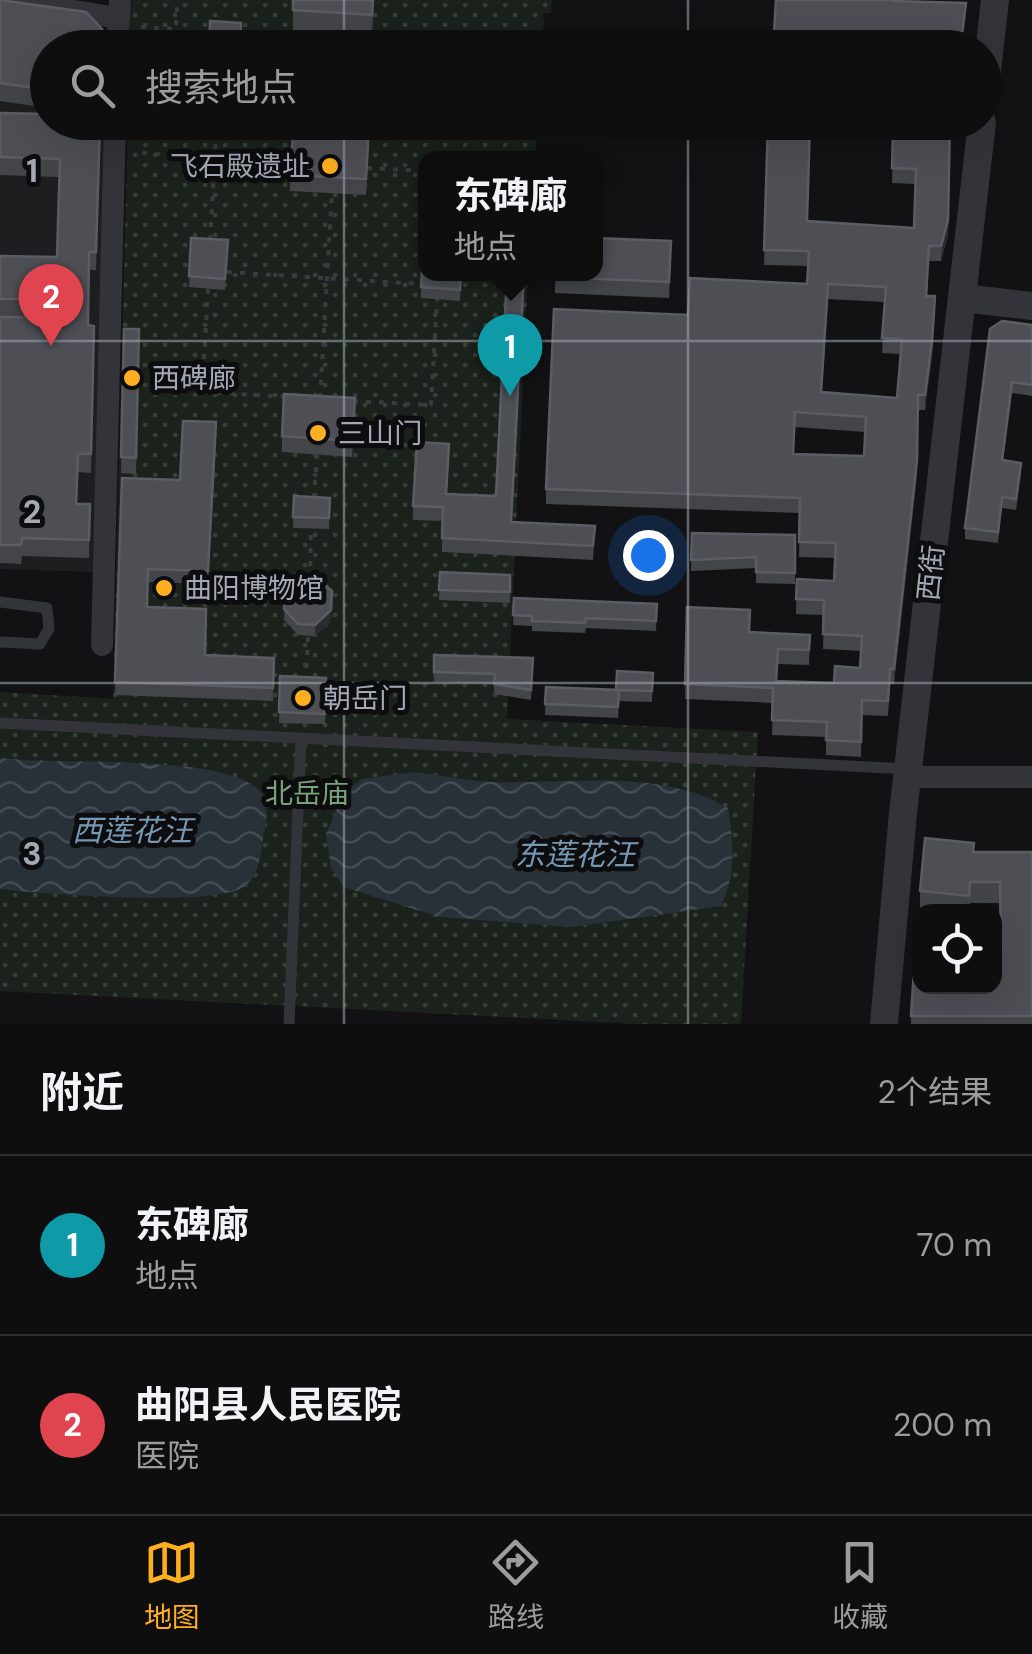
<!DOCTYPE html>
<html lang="zh">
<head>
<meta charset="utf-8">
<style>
	:root { --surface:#0e0e0f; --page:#1c1c1d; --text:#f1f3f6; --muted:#9b9c9e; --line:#2e2e2f; --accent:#feaf20 }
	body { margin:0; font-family:"DM Sans","Noto Sans SC",sans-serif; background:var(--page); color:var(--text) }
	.controls { position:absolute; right:30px; bottom:30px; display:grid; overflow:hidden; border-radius:20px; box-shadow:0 10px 40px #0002 }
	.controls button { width:90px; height:90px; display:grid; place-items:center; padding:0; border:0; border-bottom:2px solid var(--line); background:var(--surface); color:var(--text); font:50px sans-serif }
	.you { position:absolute; left:648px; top:555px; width:35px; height:35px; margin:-25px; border:8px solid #fff; border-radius:50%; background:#1a73e8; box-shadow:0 0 0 15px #1a73e833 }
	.badge { display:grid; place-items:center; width:65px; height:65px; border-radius:50%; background:var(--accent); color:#fff; font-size:32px; font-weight:700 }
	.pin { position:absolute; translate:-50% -82px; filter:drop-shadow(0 2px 5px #0008) }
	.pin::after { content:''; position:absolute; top:52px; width:35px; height:30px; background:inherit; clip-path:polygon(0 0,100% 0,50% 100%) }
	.popup { position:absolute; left:418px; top:151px; width:185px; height:130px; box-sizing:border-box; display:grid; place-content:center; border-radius:20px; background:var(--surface); filter:drop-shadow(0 2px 8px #0005); font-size:32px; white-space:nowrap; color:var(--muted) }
	.popup b { font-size:38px; color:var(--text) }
	.popup::after { content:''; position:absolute; left:50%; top:100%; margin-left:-20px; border:20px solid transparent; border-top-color:var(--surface) }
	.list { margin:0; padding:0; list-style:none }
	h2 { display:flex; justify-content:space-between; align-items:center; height:130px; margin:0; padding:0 40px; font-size:42px }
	h2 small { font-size:32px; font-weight:400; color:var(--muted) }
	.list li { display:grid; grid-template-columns:65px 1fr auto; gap:30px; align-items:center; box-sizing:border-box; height:180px; padding:0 40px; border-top:2px solid var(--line) }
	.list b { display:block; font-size:38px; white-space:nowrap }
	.list p { margin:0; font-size:32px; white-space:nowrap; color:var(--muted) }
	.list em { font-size:32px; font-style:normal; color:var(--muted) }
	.icon { flex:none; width:55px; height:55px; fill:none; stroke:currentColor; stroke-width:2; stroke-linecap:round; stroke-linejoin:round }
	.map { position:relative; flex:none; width:1032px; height:1024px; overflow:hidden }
	.search { position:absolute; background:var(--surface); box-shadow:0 10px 40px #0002; left:30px; right:30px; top:30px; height:110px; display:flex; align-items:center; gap:25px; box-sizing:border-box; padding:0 35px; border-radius:55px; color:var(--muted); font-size:38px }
	.sheet { height:490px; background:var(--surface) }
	nav { display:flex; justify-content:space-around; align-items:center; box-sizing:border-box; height:140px; border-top:2px solid var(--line); background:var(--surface); font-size:28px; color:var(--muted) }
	nav a { display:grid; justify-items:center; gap:5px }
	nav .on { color:var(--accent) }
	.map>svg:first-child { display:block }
	.built { fill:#1e1e21 }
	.park { fill:url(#park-dots) }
	.water { fill:url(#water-waves) }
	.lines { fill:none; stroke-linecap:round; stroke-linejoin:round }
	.path { stroke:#393b40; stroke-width:4; stroke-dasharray:5 8; stroke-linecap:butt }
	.service { stroke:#333439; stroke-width:11 }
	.minor { stroke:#333439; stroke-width:22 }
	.tertiary { stroke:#333439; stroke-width:28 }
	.wall { fill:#434549; fill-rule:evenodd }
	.shaded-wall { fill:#2b2c2f }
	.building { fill:#4d4f55; stroke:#5b5d64; stroke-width:2.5; fill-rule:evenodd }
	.grid { fill:none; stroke:#a2a9b5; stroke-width:2.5; stroke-opacity:0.55 }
	.poi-dot { fill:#feaf20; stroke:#0d0d0f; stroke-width:4 }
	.labels { text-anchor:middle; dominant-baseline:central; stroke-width:10; stroke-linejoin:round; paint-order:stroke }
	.poi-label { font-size:28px; fill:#a2a9b5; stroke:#0d0d0f; text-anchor:start }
	.street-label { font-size:28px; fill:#a2a9b5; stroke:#0d0d0f }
	.park-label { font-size:28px; fill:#78a27a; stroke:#0d0d0f }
	.water-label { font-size:30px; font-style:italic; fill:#7698b3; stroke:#0d0d0f }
	.grid-label { font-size:32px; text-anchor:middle; font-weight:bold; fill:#a2a9b5; stroke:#0d0d0f; stroke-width:10; stroke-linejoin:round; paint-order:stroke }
</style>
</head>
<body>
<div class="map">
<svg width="1032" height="1024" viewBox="0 0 1032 1024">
	<defs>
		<pattern id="park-dots" width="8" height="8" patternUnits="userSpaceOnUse" patternTransform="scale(2.5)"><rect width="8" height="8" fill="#1a221b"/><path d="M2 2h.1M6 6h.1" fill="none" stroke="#383f3a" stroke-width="1.8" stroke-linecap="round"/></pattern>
		<pattern id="water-waves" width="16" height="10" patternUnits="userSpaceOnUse" patternTransform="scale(2.5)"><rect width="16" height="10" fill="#283138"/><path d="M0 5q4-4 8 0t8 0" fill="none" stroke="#444c53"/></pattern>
	</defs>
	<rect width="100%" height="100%" fill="#121214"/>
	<path class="built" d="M 0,13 L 86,27 L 107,47 L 48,48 L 48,122 L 109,123 L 95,572 L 0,569 Z"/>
	<g class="park">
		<path d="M 132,0 L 552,0 L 551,13 L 544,13 L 542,47 L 124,48 L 127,7 L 131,7 Z"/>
		<path d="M 128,123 L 537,123 L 535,158 L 425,158 L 425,274 L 528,274 L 507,719 L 758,732 L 741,1024 L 639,1024 L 0,991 L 0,692 L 113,699 Z"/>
	</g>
	<g class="water">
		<path d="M 0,758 C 60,765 204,755 251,784 C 270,795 268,812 264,831 C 261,849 261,875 244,887 C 214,907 41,894 0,889 Z"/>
		<path d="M 415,772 C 440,775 467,781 492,782 C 568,784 661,768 728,808 C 734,842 736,875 721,906 L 572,927 L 439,917 L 344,887 L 331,868 L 326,834 L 344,792 L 362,779 Z"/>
	</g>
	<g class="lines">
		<g class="path">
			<path d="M 141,27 L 176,29 L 177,0"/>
			<path d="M 142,153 L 292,164"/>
			<path d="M 367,168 L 425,171"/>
			<path d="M 210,240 L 217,122"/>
			<path d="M 227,272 L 421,284"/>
			<path d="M 208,289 L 202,392 L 289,397"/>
			<path d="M 320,398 L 332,193"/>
			<path d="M 353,401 L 431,405 L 437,299"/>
			<path d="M 314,498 L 317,453"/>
			<path d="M 310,579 L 311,528"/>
			<path d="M 306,681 L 308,635"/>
		</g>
		<g class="service">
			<path d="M 0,602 L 47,608 L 49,629 L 40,644 L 0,642"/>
			<path d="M 0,723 L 908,769"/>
			<path d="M 289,1024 L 301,738"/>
		</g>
		<g class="minor">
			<path d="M 3,0 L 118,18"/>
			<path d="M 117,48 L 120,0"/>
			<path d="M 102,645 L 115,122"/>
			<path d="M 908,777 L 1032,777"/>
		</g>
		<g class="tertiary">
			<path d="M 984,97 L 995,0"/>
			<path d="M 962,298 L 1032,306"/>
			<path d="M 884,1024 L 903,813 L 982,122"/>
		</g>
	</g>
	<g class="wall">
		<path d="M 0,0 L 48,48 L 48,108 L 0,101 Z"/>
		<path d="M 293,0 L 374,0 L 372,35 L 293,30 Z"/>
		<path d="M 0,113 L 100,122 L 96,270 L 89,270 L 88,325 L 94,326 L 91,473 L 78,472 L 77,504 L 90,504 L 89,558 L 22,556 L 21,564 L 0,563 L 0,256 L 57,257 L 59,177 L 0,175 Z"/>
		<path d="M 893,133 L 950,140 L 948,235 L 941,261 L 929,261 L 927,296 L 935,311 L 932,356 L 925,410 L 918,410 L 917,475 L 894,684 L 890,684 L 888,716 L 862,715 L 861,757 L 826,755 L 826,737 L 772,735 L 773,703 L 685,699 L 687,607 L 750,632 L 810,635 L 809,665 L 778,664 L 777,681 L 834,683 L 860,668 L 861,651 L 823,649 L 824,615 L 796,614 L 797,579 L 834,581 L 835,558 L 799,557 L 800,513 L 546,504 L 546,489 L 688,315 L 807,284 L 808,266 L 764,265 L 767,154 L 808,221 L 914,228 L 915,184 L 892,183 ZM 828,299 L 885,302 L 882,353 L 901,354 L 897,398 L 822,392 ZM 795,427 L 865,432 L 864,456 L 794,454 Z"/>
		<path d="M 369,141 L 366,195 L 290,191 L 290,175 Z"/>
		<path d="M 191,238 L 228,240 L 225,290 L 189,287 Z"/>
		<path d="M 671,257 L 669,298 L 555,293 L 555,274 Z"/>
		<path d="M 461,274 L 460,301 L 421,298 L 421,287 Z"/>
		<path d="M 1002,321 L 1032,325 L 1032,396 L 1012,393 L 1003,461 L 1021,474 L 1016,510 L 1002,508 L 998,543 L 965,539 L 965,528 Z"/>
		<path d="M 124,329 L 139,329 L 136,474 L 121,473 Z"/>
		<path d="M 355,414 L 352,457 L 282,452 L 282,436 Z"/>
		<path d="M 216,435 L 208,584 L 148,582 L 147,607 L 205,655 L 274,658 L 273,701 L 115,695 L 122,478 L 180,480 Z"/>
		<path d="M 449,457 L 447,494 L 512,522 L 595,526 L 593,560 L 442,552 L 442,521 L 413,520 L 413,506 Z"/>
		<path d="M 294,496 L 330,498 L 329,529 L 293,528 Z"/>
		<path d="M 692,533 L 795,535 L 795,584 L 756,583 L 756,568 L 691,571 Z"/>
		<path d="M 440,572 L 510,575 L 510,603 L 439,600 Z"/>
		<path d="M 285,589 L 331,621 L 315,636 L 298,635 L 284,620 Z"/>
		<path d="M 514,598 L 657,604 L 656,631 L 586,628 L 585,633 L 532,631 L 532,626 L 513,625 Z"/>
		<path d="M 434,655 L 533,658 L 531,700 L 494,694 L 494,684 L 434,682 Z"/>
		<path d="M 653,673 L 652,702 L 619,701 L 618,718 L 545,715 L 546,687 L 616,690 Z"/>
		<path d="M 280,676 L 326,678 L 325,724 L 279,723 Z"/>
		<path d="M 974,852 L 1032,852 L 1032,1024 L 911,1024 L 911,1016 L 920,986 L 1001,950 L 1000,903 L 970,903 L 969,912 L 920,912 L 920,891 Z"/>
	</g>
	<g class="shaded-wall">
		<path d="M 966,3 L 966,18 L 962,48 L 960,48 Z"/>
		<path d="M 950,122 L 952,122 L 950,140 L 948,235 L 941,261 Z"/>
		<path d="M 935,296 L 932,356 L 925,410 L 925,395 Z"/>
		<path d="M 1012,382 L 1012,393 L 1002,471 L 1002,460 Z"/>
		<path d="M 918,395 L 917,475 L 894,684 L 894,669 Z"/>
		<path d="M 332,602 L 331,621 L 315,636 L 315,625 Z"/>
	</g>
	<g class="building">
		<path d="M 0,0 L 86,12 L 102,29 L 102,48 L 48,48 L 48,90 L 0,83 Z"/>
		<path d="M 293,0 L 373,0 L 372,15 L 293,10 Z"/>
		<path d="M 776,0 L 894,0 L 894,1 L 966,3 L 960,48 L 773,48 Z"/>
		<path d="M 210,21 L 241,23 L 240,48 L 209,48 Z"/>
		<path d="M 432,36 L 460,38 L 459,48 L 432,48 Z"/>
		<path d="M 0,113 L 48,114 L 48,122 L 100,122 L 96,252 L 89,252 L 88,325 L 94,326 L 91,454 L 78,454 L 76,504 L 90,504 L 89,540 L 22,538 L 21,545 L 0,545 L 0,317 L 55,318 L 62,314 L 64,305 L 55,299 L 0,299 L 0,256 L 57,257 L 60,159 L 0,157 Z"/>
		<path d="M 294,122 L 369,125 L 366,179 L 290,175 Z"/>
		<path d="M 768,122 L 810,122 L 807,221 L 914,228 L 916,169 L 892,168 L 893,133 L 913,133 L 913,122 L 950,122 L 948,220 L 941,246 L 929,246 L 926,296 L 935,296 L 932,341 L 925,395 L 918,395 L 917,460 L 894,669 L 890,669 L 888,701 L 862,700 L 861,742 L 826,740 L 827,722 L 772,720 L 773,688 L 685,684 L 687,607 L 750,610 L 749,632 L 810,635 L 809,650 L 778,649 L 776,681 L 834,683 L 835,666 L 860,668 L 862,636 L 823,634 L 824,600 L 796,599 L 797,579 L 834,581 L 836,543 L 799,542 L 800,498 L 546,489 L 554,309 L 688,315 L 690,278 L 807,284 L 809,251 L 764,250 ZM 828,284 L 886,287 L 882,338 L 902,339 L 897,398 L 821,392 ZM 795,412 L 866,417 L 864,456 L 793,454 Z"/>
		<path d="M 191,238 L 228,240 L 225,279 L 189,276 Z"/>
		<path d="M 595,238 L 671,241 L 669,282 L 555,277 L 555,274 L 595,274 Z"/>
		<path d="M 423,251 L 425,251 L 425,274 L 461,274 L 460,290 L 421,287 Z"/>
		<path d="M 507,274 L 524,274 L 511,522 L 595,526 L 593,546 L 442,538 L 443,507 L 413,506 L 417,442 L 449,444 L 446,494 L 496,496 Z"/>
		<path d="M 1002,321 L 1032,325 L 1032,385 L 1012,382 L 1002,460 L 1021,463 L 1016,499 L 1002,497 L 998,532 L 965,528 L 990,329 Z"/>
		<path d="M 124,329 L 139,329 L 136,458 L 121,457 Z"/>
		<path d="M 284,394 L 355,398 L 352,441 L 282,436 Z"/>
		<path d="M 183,421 L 216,422 L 208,571 L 148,569 L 147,607 L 206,609 L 205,655 L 274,658 L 273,688 L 115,682 L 122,478 L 180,480 Z"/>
		<path d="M 294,496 L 330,498 L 329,518 L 293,517 Z"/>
		<path d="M 692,533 L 795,535 L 795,573 L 756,572 L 756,557 L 691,560 Z"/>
		<path d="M 440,572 L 510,575 L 510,592 L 439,590 Z"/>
		<path d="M 300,576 L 317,577 L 332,591 L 331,610 L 315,625 L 298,624 L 284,609 L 285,589 Z"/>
		<path d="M 514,598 L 657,604 L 656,621 L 586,618 L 585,623 L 532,621 L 532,616 L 513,615 Z"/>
		<path d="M 434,655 L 533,658 L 531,690 L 494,684 L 495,674 L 434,672 Z"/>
		<path d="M 617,671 L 653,673 L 652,691 L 616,690 Z"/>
		<path d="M 280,676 L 326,678 L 325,714 L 279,712 Z"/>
		<path d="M 546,687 L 619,690 L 618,707 L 545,704 Z"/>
		<path d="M 925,838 L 974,843 L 973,852 L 1032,852 L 1032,1016 L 911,1016 L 916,937 L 920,937 L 920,986 L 994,986 L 994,950 L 1001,950 L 1000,882 L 970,882 L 969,896 L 920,891 Z"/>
	</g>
	<path class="grid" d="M 344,0 L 344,48M 688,0 L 688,48M 344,122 L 344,1024M 688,122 L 688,1024M 0,341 L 1032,341M 0,683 L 1032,683"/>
	<g class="poi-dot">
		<circle cx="330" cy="166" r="10"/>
		<circle cx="132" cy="378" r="10"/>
		<circle cx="318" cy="433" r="10"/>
		<circle cx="164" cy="588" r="10"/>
		<circle cx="303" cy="698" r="10"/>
	</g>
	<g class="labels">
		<g class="poi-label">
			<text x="310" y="166" text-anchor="end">飞石殿遗址</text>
			<text x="152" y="378">西碑廊</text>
			<text x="338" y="433">三山门</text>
			<text x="184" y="588">曲阳博物馆</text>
			<text x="323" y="698">朝岳门</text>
		</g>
		<g class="street-label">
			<text transform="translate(931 573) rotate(-84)">西街</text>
		</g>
		<g class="park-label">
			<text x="307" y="793">北岳庙</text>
		</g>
		<g class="water-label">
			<text x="132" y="830">西莲花汪</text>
			<text x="575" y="854">东莲花汪</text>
		</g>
	</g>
	<g class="grid-label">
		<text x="32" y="182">1</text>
		<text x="32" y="523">2</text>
		<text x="32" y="865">3</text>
	</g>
</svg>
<div class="controls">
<button><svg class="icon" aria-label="locate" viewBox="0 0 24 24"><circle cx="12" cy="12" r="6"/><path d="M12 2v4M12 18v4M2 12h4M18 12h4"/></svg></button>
</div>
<div class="you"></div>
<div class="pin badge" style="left:510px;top:396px;background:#0f9aa8">1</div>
<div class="popup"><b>东碑廊</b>地点</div>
<div class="pin badge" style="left:51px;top:346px;background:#e0444e">2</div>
<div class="search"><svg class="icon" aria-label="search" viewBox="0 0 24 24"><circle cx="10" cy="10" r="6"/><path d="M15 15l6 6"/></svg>搜索地点</div>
</div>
<section class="sheet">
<h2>附近<small>2个结果</small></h2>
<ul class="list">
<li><span class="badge" style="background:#0f9aa8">1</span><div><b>东碑廊</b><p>地点</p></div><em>70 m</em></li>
<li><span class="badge" style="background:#e0444e">2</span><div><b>曲阳县人民医院</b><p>医院</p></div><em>200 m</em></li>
</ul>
</section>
<nav>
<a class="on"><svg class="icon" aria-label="map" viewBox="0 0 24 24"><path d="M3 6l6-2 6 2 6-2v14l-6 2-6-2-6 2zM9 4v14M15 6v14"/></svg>地图</a>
<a><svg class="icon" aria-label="directions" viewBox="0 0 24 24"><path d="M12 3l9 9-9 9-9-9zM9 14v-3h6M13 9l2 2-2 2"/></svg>路线</a>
<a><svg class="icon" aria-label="saved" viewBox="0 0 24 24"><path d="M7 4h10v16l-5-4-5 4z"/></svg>收藏</a>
</nav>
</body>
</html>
